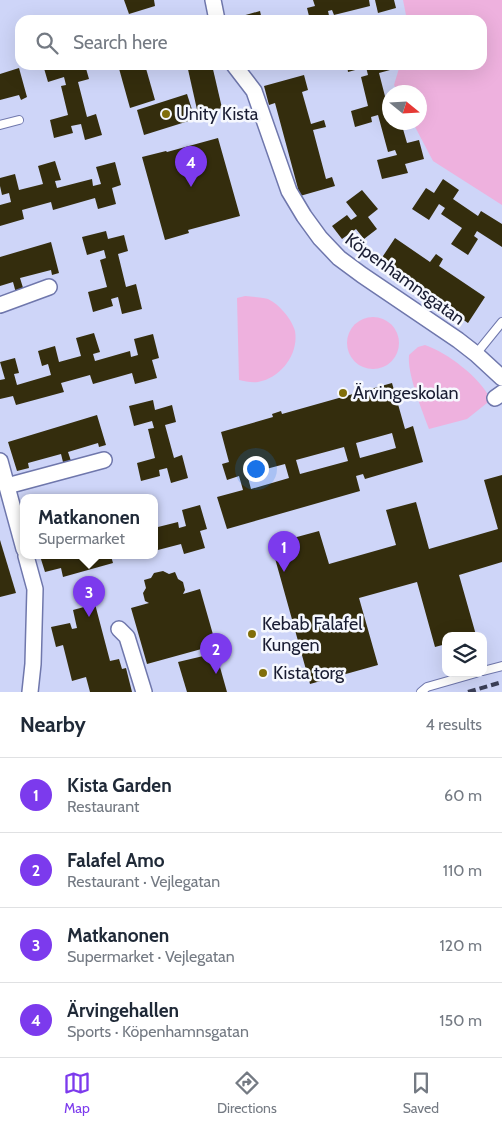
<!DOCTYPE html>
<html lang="en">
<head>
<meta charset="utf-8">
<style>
	:root { --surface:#fff; --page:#f2f2f3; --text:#1f2937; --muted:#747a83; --line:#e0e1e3; --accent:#7c3aed }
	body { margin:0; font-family:Cabin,sans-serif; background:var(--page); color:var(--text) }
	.controls { position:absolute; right:15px; bottom:15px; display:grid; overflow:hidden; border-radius:10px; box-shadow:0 5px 20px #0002 }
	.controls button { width:45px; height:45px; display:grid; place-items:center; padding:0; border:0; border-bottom:1px solid var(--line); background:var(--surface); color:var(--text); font:25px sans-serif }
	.compass { position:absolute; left:382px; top:85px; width:45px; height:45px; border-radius:50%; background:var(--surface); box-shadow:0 5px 20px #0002; rotate:108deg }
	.you { position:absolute; left:255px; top:468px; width:18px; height:18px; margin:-12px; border:4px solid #fff; border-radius:50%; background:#1a73e8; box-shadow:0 0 0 8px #1a73e833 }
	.badge { display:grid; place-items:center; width:32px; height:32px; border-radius:50%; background:var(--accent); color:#fff; font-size:16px; font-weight:700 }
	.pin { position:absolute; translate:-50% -41px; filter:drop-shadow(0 1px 2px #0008) }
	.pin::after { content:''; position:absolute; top:26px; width:18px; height:15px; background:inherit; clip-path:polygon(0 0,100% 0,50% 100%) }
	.popup { position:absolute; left:20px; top:494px; width:138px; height:65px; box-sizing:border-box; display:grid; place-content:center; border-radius:10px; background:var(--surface); filter:drop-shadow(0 1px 4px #0005); font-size:16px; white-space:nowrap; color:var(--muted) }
	.popup b { font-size:19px; color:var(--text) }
	.popup::after { content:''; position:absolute; left:50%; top:100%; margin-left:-10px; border:10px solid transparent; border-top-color:var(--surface) }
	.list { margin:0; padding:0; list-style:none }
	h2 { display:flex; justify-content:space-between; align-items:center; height:65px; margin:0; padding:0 20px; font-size:21px }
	h2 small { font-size:16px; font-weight:400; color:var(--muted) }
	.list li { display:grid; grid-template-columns:32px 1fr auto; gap:15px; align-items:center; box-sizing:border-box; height:75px; padding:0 20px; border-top:1px solid var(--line) }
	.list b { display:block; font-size:19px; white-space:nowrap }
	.list p { margin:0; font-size:16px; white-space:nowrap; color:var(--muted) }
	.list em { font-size:16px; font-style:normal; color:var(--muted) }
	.icon { flex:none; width:28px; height:28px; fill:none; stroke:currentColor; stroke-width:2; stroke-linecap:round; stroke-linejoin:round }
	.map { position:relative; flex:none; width:502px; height:692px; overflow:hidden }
	.search { position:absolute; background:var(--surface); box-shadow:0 5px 20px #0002; left:15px; right:15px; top:15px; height:55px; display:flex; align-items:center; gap:12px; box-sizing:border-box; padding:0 18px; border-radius:15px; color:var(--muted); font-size:19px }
	.sheet { height:365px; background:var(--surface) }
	nav { display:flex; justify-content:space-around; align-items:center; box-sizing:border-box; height:70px; border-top:1px solid var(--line); background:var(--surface); font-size:14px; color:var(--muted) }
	nav a { display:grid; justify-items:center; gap:2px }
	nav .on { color:var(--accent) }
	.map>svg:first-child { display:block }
	.green { fill:#eeb1de }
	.building { fill:#342d0d; fill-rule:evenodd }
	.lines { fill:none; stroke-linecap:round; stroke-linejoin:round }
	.service-casing { stroke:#6f77ac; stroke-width:10 }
	.minor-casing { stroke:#6f77ac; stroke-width:18 }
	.service { stroke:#fff; stroke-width:8 }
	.minor { stroke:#fff; stroke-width:15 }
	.rail { stroke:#3b3f57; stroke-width:4; stroke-dasharray:8 4; stroke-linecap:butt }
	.poi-dot { fill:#816e0a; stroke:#f6f8fe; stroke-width:2 }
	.labels { text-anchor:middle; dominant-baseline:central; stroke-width:5; stroke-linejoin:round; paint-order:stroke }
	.poi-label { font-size:18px; fill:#1a1d33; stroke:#f6f8fe; text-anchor:start }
	.street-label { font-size:18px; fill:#1a1d33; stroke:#f6f8fe }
</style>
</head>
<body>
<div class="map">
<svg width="502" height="692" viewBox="0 0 502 692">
	<rect width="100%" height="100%" fill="#ced5f8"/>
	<g class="green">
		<path d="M 403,0 L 502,0 L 502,205 L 433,161 L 413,123 L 420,122 L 420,92 L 398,92 L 394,85 L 400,65 L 482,65 L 482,20 L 407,20 Z"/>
		<path d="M 245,296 C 252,297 261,297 268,299 C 274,302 279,306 283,311 C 288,316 293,324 295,331 C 299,354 281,378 258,382 C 251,383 245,381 239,380 L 237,298 Z"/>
		<circle cx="373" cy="343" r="26"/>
		<path d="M 425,345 C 448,353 479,377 490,398 L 487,403 L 467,419 L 429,429 C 422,410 407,374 409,355 L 418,347 Z"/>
	</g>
	<g class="building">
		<path d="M 124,0 L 154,0 L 155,6 L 129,14 Z"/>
		<path d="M 313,0 L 369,0 L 370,6 L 334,15 L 332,10 L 328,11 L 330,20 L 310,20 L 307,8 L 315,6 Z"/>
		<path d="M 375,0 L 394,0 L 396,8 L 378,13 Z"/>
		<path d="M 260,11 L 262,20 L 243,20 L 242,16 Z"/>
		<path d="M 43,65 L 85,65 L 89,79 L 78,82 L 87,117 L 96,114 L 102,135 L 85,140 L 81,124 L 71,126 L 73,133 L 54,138 L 50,120 L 68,115 L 61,86 L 66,85 L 64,77 L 48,82 Z"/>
		<path d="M 118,65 L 145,65 L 155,100 L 130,108 Z"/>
		<path d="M 187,65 L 212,65 L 222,108 L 198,114 Z"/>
		<path d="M 347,65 L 389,65 L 390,70 L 379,73 L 387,104 L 390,103 L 390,122 L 401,122 L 407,143 L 419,140 L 424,159 L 405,164 L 408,173 L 382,179 L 377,160 L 397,155 L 395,150 L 388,152 L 378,115 L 371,117 L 372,122 L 355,127 L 351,111 L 368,106 L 361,77 L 368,75 L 366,67 L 348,72 Z"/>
		<path d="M 19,68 L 27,97 L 21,100 L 19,95 L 0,100 L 0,74 Z"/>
		<path d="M 304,75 L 308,90 L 302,92 L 311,124 L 324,120 L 326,127 L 313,130 L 326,179 L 332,177 L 335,186 L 300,196 L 275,103 L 269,105 L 264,86 Z"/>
		<path d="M 187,94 L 195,119 L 144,135 L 137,110 Z"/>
		<path d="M 218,138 L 240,216 L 188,230 L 189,233 L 165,240 L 142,157 L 166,151 L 167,152 Z"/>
		<path d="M 55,161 L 61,180 L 55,181 L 57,188 L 92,179 L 93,186 L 101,184 L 96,167 L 115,162 L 121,185 L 112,188 L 116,204 L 98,209 L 95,198 L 53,210 L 51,202 L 22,210 L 24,219 L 0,226 L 0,205 L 11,202 L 9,193 L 2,195 L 0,186 L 0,178 L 15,174 L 19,190 L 43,184 L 38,166 Z"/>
		<path d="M 443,179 L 459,190 L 453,199 L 478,216 L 481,211 L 502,224 L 502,247 L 477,231 L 474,236 L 478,239 L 468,255 L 451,244 L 462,228 L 441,214 L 445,208 L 439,204 L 429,220 L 412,209 L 426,188 L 434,193 Z"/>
		<path d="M 362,190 L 378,209 L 368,217 L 377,229 L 364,239 L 356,229 L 342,239 L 332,226 L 347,215 L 351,220 L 357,216 L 346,202 Z"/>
		<path d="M 106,231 L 108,239 L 124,235 L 128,251 L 118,254 L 126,287 L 136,284 L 142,309 L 122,314 L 118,297 L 111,299 L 113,306 L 93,312 L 88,292 L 107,287 L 100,260 L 106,258 L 104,250 L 87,255 L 82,237 Z"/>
		<path d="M 395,238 L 430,262 L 436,254 L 443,259 L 439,266 L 485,297 L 468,323 L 379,262 Z"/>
		<path d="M 51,242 L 59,273 L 52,275 L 51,270 L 20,278 L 24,291 L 16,293 L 13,282 L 0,286 L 0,257 Z"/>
		<path d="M 94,333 L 100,352 L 93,354 L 95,361 L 130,351 L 131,357 L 138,355 L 134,339 L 153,334 L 159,358 L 152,360 L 157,378 L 135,384 L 132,373 L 93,384 L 90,375 L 61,383 L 64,392 L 16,405 L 13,396 L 0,399 L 0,380 L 5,379 L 0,362 L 15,358 L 19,373 L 14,374 L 17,385 L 51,375 L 48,364 L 42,366 L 38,351 L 55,346 L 59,362 L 81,356 L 76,338 Z"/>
		<path d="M 392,383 L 405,429 L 413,426 L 423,462 L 365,479 L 363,474 L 356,476 L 360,491 L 227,529 L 217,497 L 243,490 L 239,476 L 227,480 L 222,464 L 229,462 L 221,432 L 273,417 L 272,414 L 281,411 L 282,414 ZM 392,433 L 396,448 L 360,458 L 356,443 ZM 344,447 L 348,461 L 300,474 L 296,460 ZM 285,464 L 289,478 L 251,489 L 247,474 Z"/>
		<path d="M 153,400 L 155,410 L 172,405 L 176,422 L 165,425 L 174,458 L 182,455 L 188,478 L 171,483 L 167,468 L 159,470 L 160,476 L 141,481 L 137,463 L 155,458 L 148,429 L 154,428 L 152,421 L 134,426 L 129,406 Z"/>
		<path d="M 97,415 L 106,445 L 99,447 L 98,443 L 68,452 L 72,464 L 64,466 L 61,454 L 28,463 L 29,468 L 17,471 L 8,442 Z"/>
		<path d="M 502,475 L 502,562 L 459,575 L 476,635 L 446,636 L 446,644 L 435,647 L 417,582 L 359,598 L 378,665 L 310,684 L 271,544 L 319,531 L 329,564 L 396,545 L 386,510 L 416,502 L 429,549 L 498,529 L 484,480 Z"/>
		<path d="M 200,505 L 207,529 L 200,531 L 205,548 L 184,554 L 181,544 L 154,551 L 154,528 L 178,522 L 179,528 L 186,526 L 182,510 Z"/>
		<path d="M 0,540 L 16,593 L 0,597 Z"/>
		<path d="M 40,556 L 111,556 L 113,563 L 63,577 L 61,568 L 45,572 Z"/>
		<path d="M 163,571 L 169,574 L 175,572 L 178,579 L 183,582 L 185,590 L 183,594 L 200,589 L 216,645 L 147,664 L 131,608 L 149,603 L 145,601 L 143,593 L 146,588 L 144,580 L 151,578 L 154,573 Z"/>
		<path d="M 95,604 L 110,661 L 119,659 L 122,669 L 126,668 L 132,692 L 90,692 L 86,677 L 72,681 L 63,645 L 56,647 L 51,627 L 70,623 L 72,629 L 77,628 L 73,610 Z"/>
		<path d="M 216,653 L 227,692 L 187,692 L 178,662 Z"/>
	</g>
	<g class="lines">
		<defs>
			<g id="service">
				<path d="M 0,125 L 19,120"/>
				<path d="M 476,354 L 502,322"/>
				<path d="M 483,671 L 502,666"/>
				<path d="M 421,692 L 427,687 L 476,673"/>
			</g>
			<g id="minor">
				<path d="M 213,0 L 217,20"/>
				<path d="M 234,65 L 254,91 L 289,191 L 304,216 L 320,238 L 339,258 L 362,275 L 458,340 L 476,354 L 502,378"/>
				<path d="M 0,305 L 49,287"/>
				<path d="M 495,398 L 502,393"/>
				<path d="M 0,461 L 24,549"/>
				<path d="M 7,486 L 104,460"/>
				<path d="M 26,556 L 35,589 L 33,664 L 30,692"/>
				<path d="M 119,629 L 127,637 L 144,692"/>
			</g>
		</defs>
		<use href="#service" class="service-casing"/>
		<use href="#minor" class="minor-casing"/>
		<use href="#service" class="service"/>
		<use href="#minor" class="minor"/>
		<path class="rail" d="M 468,692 L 502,682"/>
	</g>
	<g class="poi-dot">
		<circle cx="166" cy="114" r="5"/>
		<circle cx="343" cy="393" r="5"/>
		<circle cx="252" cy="634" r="5"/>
		<circle cx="263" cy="673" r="5"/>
	</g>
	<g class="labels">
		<g class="poi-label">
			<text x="176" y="114">Unity Kista</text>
			<text x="353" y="393">Ärvingeskolan</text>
			<text x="262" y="624">Kebab Falafel<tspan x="262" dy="21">Kungen</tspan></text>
			<text x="273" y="673">Kista torg</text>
		</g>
		<g class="street-label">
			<text transform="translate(405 279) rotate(36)">Köpenhamnsgatan</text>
		</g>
	</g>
</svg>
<div class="controls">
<button><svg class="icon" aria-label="layers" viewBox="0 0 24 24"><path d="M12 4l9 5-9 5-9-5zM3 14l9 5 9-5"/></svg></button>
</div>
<svg class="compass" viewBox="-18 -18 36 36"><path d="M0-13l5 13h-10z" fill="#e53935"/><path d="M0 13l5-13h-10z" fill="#747a83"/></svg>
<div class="you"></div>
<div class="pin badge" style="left:284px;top:572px">1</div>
<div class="pin badge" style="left:216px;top:674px">2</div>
<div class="pin badge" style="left:89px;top:617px">3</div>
<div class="popup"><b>Matkanonen</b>Supermarket</div>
<div class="pin badge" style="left:191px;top:187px">4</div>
<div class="search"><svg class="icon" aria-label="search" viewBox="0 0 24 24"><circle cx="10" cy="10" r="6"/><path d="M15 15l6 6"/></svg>Search here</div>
</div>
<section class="sheet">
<h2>Nearby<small>4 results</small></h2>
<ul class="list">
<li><span class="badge">1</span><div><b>Kista Garden</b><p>Restaurant</p></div><em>60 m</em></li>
<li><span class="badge">2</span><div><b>Falafel Amo</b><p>Restaurant · Vejlegatan</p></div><em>110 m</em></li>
<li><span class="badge">3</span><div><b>Matkanonen</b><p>Supermarket · Vejlegatan</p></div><em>120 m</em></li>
<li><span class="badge">4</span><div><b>Ärvingehallen</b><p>Sports · Köpenhamnsgatan</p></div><em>150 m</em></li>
</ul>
</section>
<nav>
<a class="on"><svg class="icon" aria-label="map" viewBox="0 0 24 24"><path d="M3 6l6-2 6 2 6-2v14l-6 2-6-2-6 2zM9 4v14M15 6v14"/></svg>Map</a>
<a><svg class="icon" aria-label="directions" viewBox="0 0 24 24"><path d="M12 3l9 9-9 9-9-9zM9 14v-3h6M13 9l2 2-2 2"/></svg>Directions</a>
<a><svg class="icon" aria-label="saved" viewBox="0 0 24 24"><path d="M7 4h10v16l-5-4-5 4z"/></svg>Saved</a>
</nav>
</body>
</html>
